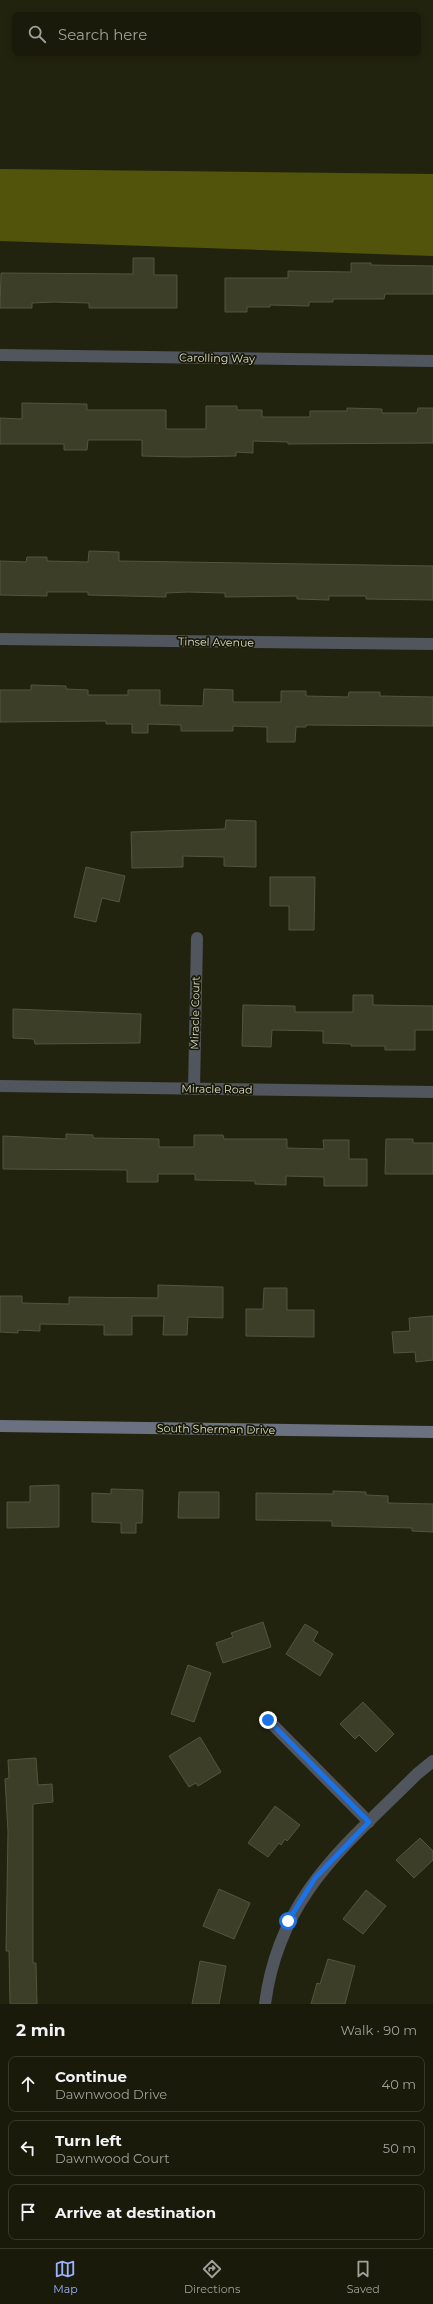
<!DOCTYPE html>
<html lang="en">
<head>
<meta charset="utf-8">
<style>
	:root { --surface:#1a1a0a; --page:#232313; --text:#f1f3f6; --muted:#9fa19c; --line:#38382b; --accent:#9ab5fd }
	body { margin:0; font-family:Montserrat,sans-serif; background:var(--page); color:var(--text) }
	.stop { position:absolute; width:12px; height:12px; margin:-9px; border:3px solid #1a73e8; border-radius:50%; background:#fff }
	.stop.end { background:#1a73e8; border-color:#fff; box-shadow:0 1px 4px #0008 }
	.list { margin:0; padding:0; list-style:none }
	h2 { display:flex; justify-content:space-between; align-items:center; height:52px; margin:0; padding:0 16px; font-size:17px }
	h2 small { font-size:13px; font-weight:400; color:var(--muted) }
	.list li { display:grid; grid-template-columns:26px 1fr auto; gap:12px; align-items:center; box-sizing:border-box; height:56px; margin:0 8px 8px; padding:0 8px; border:1px solid var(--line); border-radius:8px }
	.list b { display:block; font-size:15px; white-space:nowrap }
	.list p { margin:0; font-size:13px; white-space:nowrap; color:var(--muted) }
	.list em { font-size:13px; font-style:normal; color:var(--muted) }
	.icon { flex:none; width:22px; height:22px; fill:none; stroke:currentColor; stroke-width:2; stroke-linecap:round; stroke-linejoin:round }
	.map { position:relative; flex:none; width:433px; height:2004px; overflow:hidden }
	.search { position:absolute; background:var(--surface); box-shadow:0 2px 6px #0003; left:12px; right:12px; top:12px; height:44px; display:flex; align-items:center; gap:10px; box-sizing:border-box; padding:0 14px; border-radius:8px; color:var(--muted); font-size:15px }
	.sheet { height:244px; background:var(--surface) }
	nav { display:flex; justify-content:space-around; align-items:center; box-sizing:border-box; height:56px; border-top:1px solid var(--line); background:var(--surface); font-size:11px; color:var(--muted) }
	nav a { display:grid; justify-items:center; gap:2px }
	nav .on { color:var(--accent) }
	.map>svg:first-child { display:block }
	.forest { fill:#52540c }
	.building { fill:#3d3e28; stroke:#53553e }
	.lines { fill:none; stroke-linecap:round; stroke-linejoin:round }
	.street { stroke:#51555e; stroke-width:12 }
	.secondary { stroke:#6b7181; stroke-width:12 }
	.route { stroke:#1a73e8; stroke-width:5 }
	.labels { text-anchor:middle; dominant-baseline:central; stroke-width:3.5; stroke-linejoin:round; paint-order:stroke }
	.street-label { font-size:11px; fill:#dcddcf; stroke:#191a05 }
</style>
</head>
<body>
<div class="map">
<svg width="433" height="2004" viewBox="0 0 433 2004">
	<rect width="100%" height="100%" fill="#22230e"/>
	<path class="forest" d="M 0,169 L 433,174 L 433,256 L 0,241 Z"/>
	<g class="building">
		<path d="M 133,258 L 154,258 L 154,275 L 177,275 L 177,308 L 89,308 L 89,303 L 54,302 L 32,303 L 32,308 L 0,308 L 1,273 L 133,274 Z"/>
		<path d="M 351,263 L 371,263 L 371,265 L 433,266 L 433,294 L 385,294 L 384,299 L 333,299 L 333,302 L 309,302 L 309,306 L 270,305 L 270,307 L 247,307 L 247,312 L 225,312 L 225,278 L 288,278 L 288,271 L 351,272 Z"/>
		<path d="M 22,403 L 87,404 L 87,410 L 166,410 L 166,429 L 206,429 L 206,406 L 237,406 L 237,410 L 262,410 L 262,417 L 310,417 L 310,411 L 347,411 L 347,408 L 382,409 L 382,413 L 417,413 L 418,408 L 433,408 L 433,443 L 288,444 L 288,442 L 253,441 L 253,453 L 236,452 L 236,456 L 185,457 L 142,456 L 142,440 L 88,440 L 87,450 L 64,450 L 64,444 L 0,444 L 0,418 L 22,419 Z"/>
		<path d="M 89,551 L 119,552 L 119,561 L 433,566 L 433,600 L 366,599 L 366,596 L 329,596 L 329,600 L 297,599 L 297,596 L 225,597 L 225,593 L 188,592 L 166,593 L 166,597 L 88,595 L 88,592 L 47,592 L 47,596 L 0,595 L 0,561 L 26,562 L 27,557 L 47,557 L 47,561 L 88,562 Z"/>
		<path d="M 31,685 L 66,686 L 66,689 L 88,690 L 88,695 L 128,695 L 128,690 L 160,690 L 160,705 L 203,706 L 204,689 L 233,690 L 233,702 L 281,702 L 281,691 L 306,691 L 306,696 L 348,697 L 349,692 L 380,692 L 380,696 L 433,697 L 433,726 L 306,725 L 306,727 L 296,727 L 295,742 L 267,742 L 267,727 L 233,726 L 233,731 L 181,731 L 181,725 L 148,724 L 148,733 L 132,733 L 132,724 L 106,724 L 106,721 L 0,722 L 0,690 L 31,690 Z"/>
		<path d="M 226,820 L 256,821 L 256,867 L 224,866 L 224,857 L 183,856 L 183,867 L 132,868 L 131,832 L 225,829 Z"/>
		<path d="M 86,867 L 125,876 L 119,902 L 102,898 L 96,922 L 74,917 Z"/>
		<path d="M 270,877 L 315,877 L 314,930 L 289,930 L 289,906 L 270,906 Z"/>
		<path d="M 353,995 L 373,995 L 373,1005 L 433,1006 L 433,1030 L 415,1030 L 415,1050 L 385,1050 L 385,1046 L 351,1046 L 351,1044 L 323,1043 L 323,1031 L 272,1030 L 271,1047 L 242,1046 L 243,1005 L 295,1006 L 295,1012 L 353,1012 Z"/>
		<path d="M 13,1009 L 141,1014 L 140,1043 L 35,1044 L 34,1039 L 13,1038 Z"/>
		<path d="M 66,1134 L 93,1135 L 93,1138 L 159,1139 L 159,1147 L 194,1147 L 194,1135 L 223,1135 L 224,1139 L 287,1139 L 287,1148 L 324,1149 L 323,1140 L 349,1140 L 349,1159 L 367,1159 L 367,1186 L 324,1186 L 324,1177 L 286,1176 L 286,1185 L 255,1184 L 255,1181 L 195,1180 L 195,1174 L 158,1174 L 158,1182 L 127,1182 L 127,1170 L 3,1169 L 3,1136 L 66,1139 Z"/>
		<path d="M 386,1139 L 413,1139 L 413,1143 L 433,1143 L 433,1174 L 385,1174 Z"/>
		<path d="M 158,1285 L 223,1287 L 223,1318 L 188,1317 L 187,1335 L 163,1335 L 164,1316 L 132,1316 L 132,1335 L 104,1335 L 104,1325 L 40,1324 L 40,1331 L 18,1330 L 18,1333 L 0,1332 L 0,1296 L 22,1296 L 22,1303 L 69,1304 L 69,1297 L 158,1298 Z"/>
		<path d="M 264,1288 L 287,1288 L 287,1310 L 314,1310 L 314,1337 L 246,1336 L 246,1309 L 263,1309 Z"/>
		<path d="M 433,1316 L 433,1360 L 416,1362 L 415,1352 L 394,1353 L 392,1332 L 410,1331 L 409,1318 Z"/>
		<path d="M 59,1485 L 59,1527 L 7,1528 L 7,1502 L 30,1502 L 30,1486 Z"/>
		<path d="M 111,1489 L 143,1490 L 142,1523 L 136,1523 L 136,1533 L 121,1533 L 121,1523 L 92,1522 L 92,1493 L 111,1494 Z"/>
		<path d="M 333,1491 L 366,1492 L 366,1495 L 388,1496 L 388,1503 L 433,1504 L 433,1532 L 412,1531 L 412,1528 L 332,1526 L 332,1521 L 256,1520 L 256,1493 L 333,1494 Z"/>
		<path d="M 179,1492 L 219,1492 L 219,1518 L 178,1518 Z"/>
		<path d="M 263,1622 L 271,1647 L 223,1663 L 216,1643 L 233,1637 L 231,1633 Z"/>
		<path d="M 305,1624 L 318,1632 L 313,1641 L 333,1654 L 320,1676 L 286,1654 Z"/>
		<path d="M 188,1665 L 211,1673 L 194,1722 L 171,1714 Z"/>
		<path d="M 363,1702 L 394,1734 L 376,1752 L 359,1735 L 355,1739 L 340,1724 Z"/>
		<path d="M 200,1737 L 221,1772 L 198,1786 L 196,1783 L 189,1787 L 169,1756 Z"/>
		<path d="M 36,1758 L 38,1785 L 52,1784 L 53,1802 L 33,1804 L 33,1963 L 36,1963 L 37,2004 L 10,2004 L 9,1951 L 6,1951 L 8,1832 L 5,1779 L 9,1778 L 8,1760 Z"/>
		<path d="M 275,1806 L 300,1825 L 287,1841 L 285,1839 L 281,1845 L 279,1843 L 268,1857 L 248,1843 Z"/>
		<path d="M 420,1838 L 433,1851 L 433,1860 L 414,1878 L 396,1860 Z"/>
		<path d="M 219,1889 L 250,1903 L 234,1939 L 203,1926 Z"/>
		<path d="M 366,1890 L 386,1906 L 363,1934 L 343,1919 Z"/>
		<path d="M 328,1959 L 355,1966 L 345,2004 L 311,2004 L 317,1983 L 320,1984 Z"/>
		<path d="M 200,1961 L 226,1966 L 219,2004 L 192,2004 Z"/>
	</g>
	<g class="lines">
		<g class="street">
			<path d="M 0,355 L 433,361"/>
			<path d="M 0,639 L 433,644"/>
			<path d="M 0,1086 L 433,1092"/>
			<path d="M 194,1089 L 197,938"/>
			<path d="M 268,1720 L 369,1822"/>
			<path d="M 265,2004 C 279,1896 344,1847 417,1774 L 433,1761"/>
		</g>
		<path class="secondary" d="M 0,1426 L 433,1432"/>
	</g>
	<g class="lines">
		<path class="route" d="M 268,1720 L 369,1822 L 315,1878 L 288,1921"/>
	</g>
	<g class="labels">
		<g class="street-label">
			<text transform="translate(217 358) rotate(1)">Carolling Way</text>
			<text transform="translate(216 642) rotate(1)">Tinsel Avenue</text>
			<text transform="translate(195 1013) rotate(-89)">Miracle Court</text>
			<text transform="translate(217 1089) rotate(1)">Miracle Road</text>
			<text transform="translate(216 1429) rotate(1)">South Sherman Drive</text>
		</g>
	</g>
</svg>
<div class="stop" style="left:288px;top:1921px"></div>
<div class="stop end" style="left:268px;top:1720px"></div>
<div class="search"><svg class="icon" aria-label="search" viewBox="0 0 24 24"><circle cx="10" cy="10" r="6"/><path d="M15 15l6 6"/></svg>Search here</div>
</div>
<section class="sheet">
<h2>2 min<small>Walk · 90 m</small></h2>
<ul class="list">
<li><svg class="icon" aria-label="ahead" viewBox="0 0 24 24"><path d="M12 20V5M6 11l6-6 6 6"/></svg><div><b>Continue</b><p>Dawnwood Drive</p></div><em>40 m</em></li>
<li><svg class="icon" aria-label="left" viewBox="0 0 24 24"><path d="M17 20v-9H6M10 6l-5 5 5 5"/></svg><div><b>Turn left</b><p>Dawnwood Court</p></div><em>50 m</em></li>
<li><svg class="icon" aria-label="arrive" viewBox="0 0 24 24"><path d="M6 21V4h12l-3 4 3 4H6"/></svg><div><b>Arrive at destination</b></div></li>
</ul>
</section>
<nav>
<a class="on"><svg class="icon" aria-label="map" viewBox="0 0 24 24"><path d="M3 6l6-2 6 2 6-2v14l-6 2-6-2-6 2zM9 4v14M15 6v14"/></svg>Map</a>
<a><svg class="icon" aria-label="directions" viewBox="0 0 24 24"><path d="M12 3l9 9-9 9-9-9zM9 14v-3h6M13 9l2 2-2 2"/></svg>Directions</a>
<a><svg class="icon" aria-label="saved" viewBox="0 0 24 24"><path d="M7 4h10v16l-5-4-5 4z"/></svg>Saved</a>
</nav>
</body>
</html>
